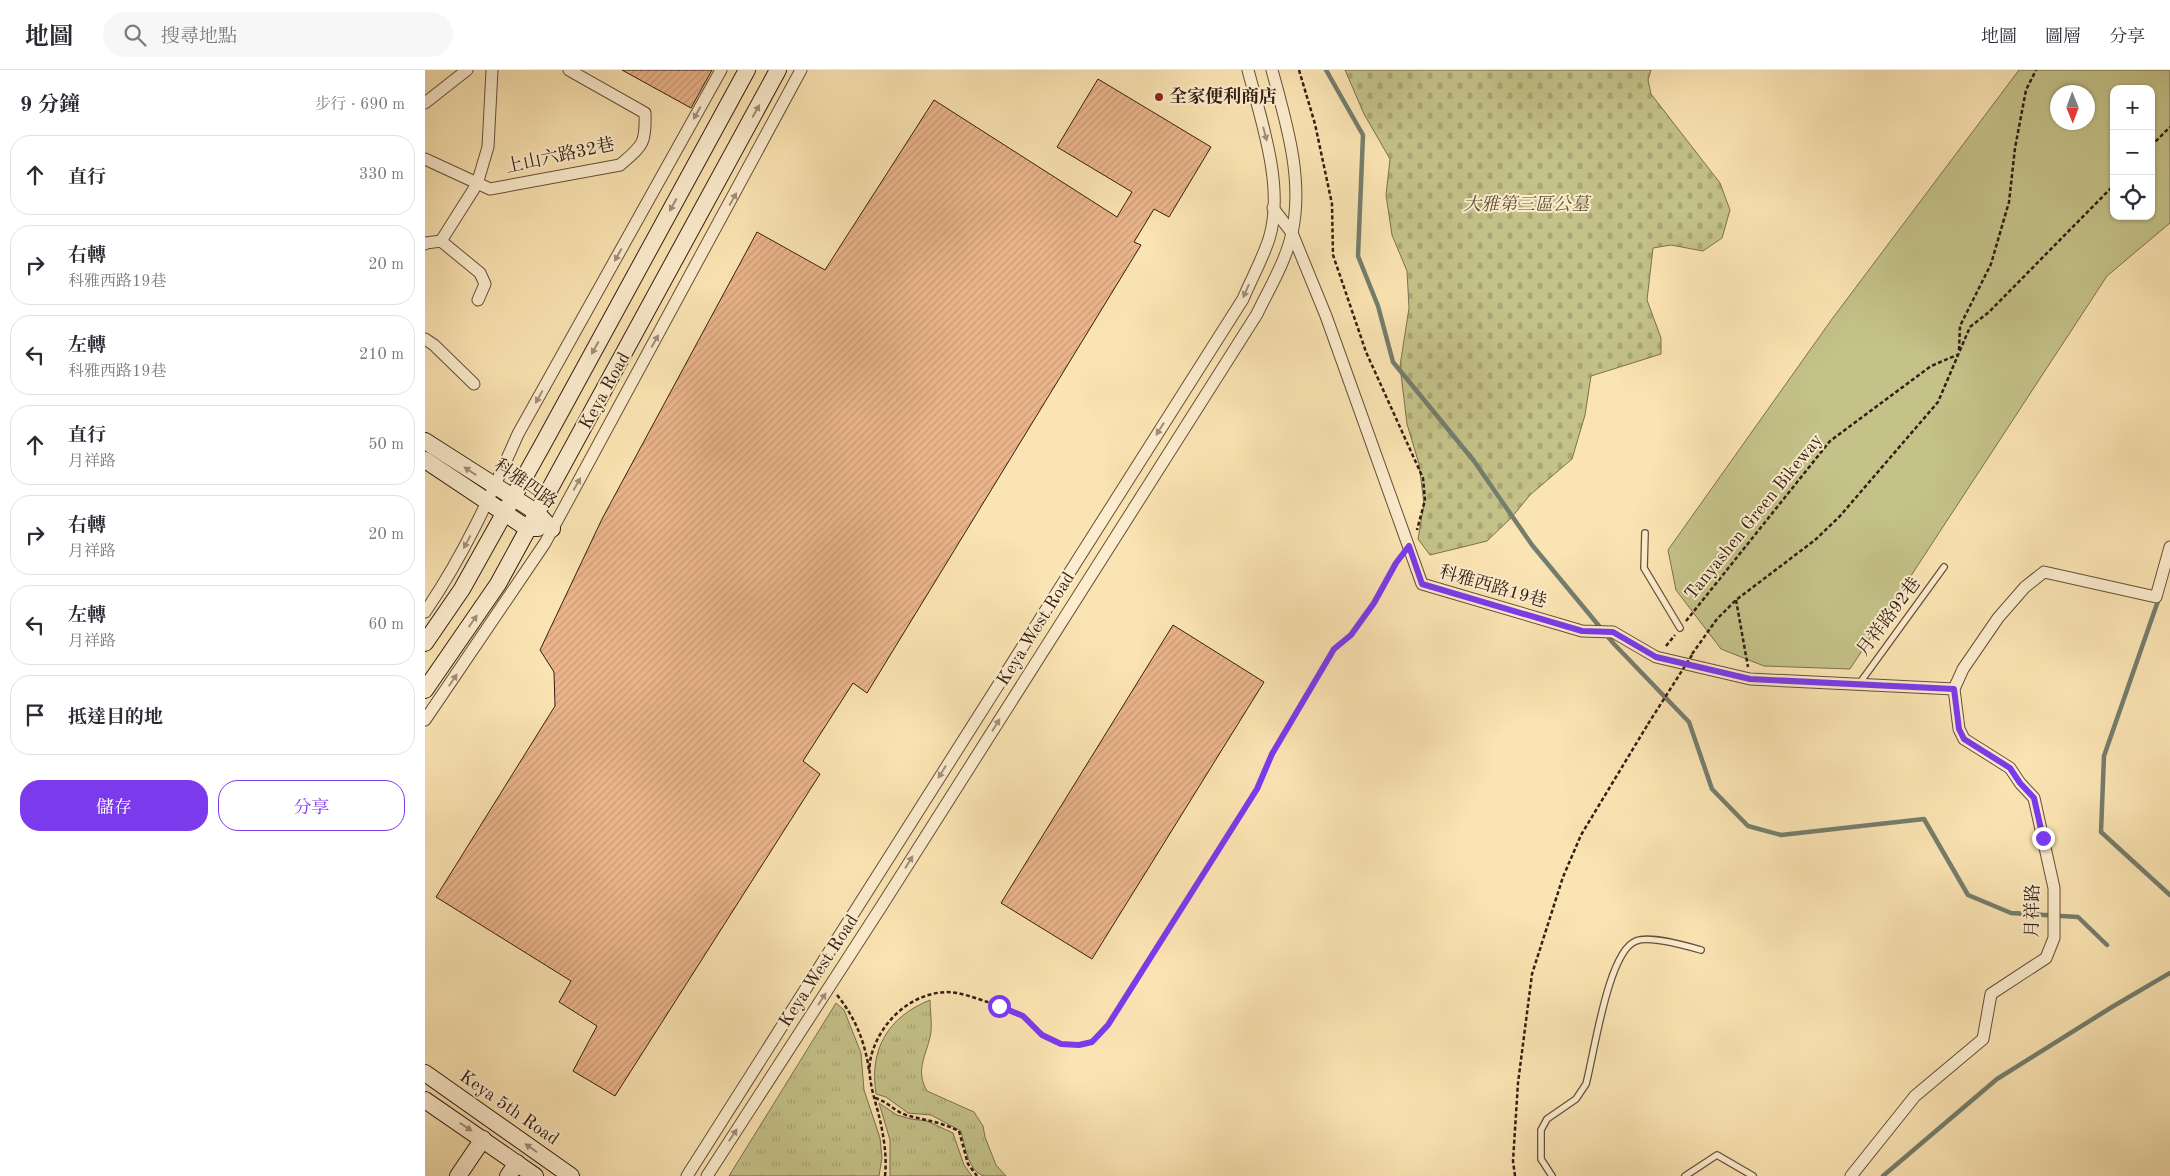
<!DOCTYPE html>
<html lang="zh-TW">
<head>
<meta charset="utf-8">
<style>
	:root { --surface:#fff; --page:#f7f7f7; --text:#2b2b33; --muted:#7c7c81; --line:#e1e1e2; --accent:#7c3aed }
	body { margin:0; font-family:"Old Standard TT","Noto Serif TC",serif; background:var(--page); color:var(--text) }
	.controls { position:absolute; right:15px; top:15px; display:grid; overflow:hidden; border-radius:10px; box-shadow:0 1px 4px #0004 }
	.controls button { width:45px; height:45px; display:grid; place-items:center; padding:0; border:0; border-bottom:1px solid var(--line); background:var(--surface); color:var(--text); font:25px sans-serif }
	.compass { position:absolute; left:1625px; top:15px; width:45px; height:45px; border-radius:50%; background:var(--surface); box-shadow:0 1px 4px #0004; rotate:179deg }
	.stop { position:absolute; width:15px; height:15px; margin:-11px; border:4px solid #7c3aed; border-radius:50%; background:#fff }
	.stop.end { background:#7c3aed; border-color:#fff; box-shadow:0 1px 5px #0008 }
	.list { margin:0; padding:0; list-style:none }
	h2 { display:flex; justify-content:space-between; align-items:center; height:65px; margin:0; padding:0 20px; font-size:21px }
	h2 small { font-size:16px; font-weight:400; color:var(--muted) }
	.list li { display:grid; grid-template-columns:32px 1fr auto; gap:15px; align-items:center; box-sizing:border-box; height:80px; margin:0 10px 10px; padding:0 10px; border:1px solid var(--line); border-radius:20px }
	.list b { display:block; font-size:19px; white-space:nowrap }
	.list p { margin:0; font-size:16px; white-space:nowrap; color:var(--muted) }
	.list em { font-size:16px; font-style:normal; color:var(--muted) }
	.actions { display:flex; gap:10px; padding:15px 20px }
	.actions a { flex:1; padding:11px 0; border:1px solid var(--accent); border-radius:20px; text-align:center; font-size:18px; color:var(--accent) }
	.actions .main { background:var(--accent); color:#fff }
	.icon { flex:none; width:28px; height:28px; fill:none; stroke:currentColor; stroke-width:2; stroke-linecap:round; stroke-linejoin:round }
	.map { position:relative; flex:none; width:1745px; height:1106px; overflow:hidden }
	header { display:flex; align-items:center; gap:30px; box-sizing:border-box; height:70px; padding:0 25px; background:var(--surface); border-bottom:1px solid var(--line) }
	header strong { font-size:24px }
	nav { display:flex; gap:28px; margin-inline-start:auto; font-size:18px }
	.search { width:350px; height:45px; background:var(--page); display:flex; align-items:center; gap:12px; box-sizing:border-box; padding:0 18px; border-radius:28px; color:var(--muted); font-size:19px }
	main { display:flex }
	aside { flex:1; background:var(--surface) }
	.map>svg:first-child { display:block }
	.grass { fill:url(#grass-tufts); stroke:#7c704e }
	.cemetery { fill:url(#cemetery-stones); stroke:#7c704e }
	.green { fill:#c4c289; stroke:#7c704e; fill-rule:evenodd }
	.lines { fill:none; stroke-linecap:round; stroke-linejoin:round }
	.stream { stroke:#747e6d; stroke-width:4.5 }
	.building { fill:url(#building-hatch); stroke:#341d12 }
	.lane-casing { stroke:#664f3a; stroke-width:8 }
	.street-casing { stroke:#664f3a; stroke-width:13 }
	.secondary-casing { stroke:#341d12; stroke-width:18 }
	.path { stroke:#341d12; stroke-width:2.5; stroke-dasharray:4 2.5; stroke-linecap:butt }
	.lane { stroke:#fcedce; stroke-width:5.5 }
	.street { stroke:#fcedce; stroke-width:11 }
	.secondary { stroke:#fcedce; stroke-width:16 }
	.path-bridge { stroke:#341d12; stroke-width:2.5; stroke-dasharray:4 2.5; stroke-linecap:butt }
	.oneway { fill:#a28f79 }
	.route { stroke:#7c3aed; stroke-width:6 }
	.poi-dot { fill:#8f2418; stroke:#fcedce; stroke-width:2 }
	.labels { text-anchor:middle; dominant-baseline:central; stroke-width:4; stroke-linejoin:round; paint-order:stroke }
	.poi-label { font-size:18px; font-weight:bold; fill:#341d12; stroke:#fcedce; text-anchor:start }
	.street-label { font-size:18px; fill:#341d12; stroke:#fcedce }
	.park-label { font-size:18px; font-style:italic; fill:#5f4f36; stroke:#fcedce }
</style>
</head>
<body>
<header>
<strong>地圖</strong>
<div class="search"><svg class="icon" aria-label="search" viewBox="0 0 24 24"><circle cx="10" cy="10" r="6"/><path d="M15 15l6 6"/></svg>搜尋地點</div>
<nav><a>地圖</a><a>圖層</a><a>分享</a></nav>
</header>
<main>
<aside>
<h2>9 分鐘<small>步行 · 690 m</small></h2>
<ul class="list">
<li><svg class="icon" aria-label="ahead" viewBox="0 0 24 24"><path d="M12 20V5M6 11l6-6 6 6"/></svg><div><b>直行</b></div><em>330 m</em></li>
<li><svg class="icon" aria-label="right" viewBox="0 0 24 24"><path d="M7 20v-9h11M14 6l5 5-5 5"/></svg><div><b>右轉</b><p>科雅西路19巷</p></div><em>20 m</em></li>
<li><svg class="icon" aria-label="left" viewBox="0 0 24 24"><path d="M17 20v-9H6M10 6l-5 5 5 5"/></svg><div><b>左轉</b><p>科雅西路19巷</p></div><em>210 m</em></li>
<li><svg class="icon" aria-label="ahead" viewBox="0 0 24 24"><path d="M12 20V5M6 11l6-6 6 6"/></svg><div><b>直行</b><p>月祥路</p></div><em>50 m</em></li>
<li><svg class="icon" aria-label="right" viewBox="0 0 24 24"><path d="M7 20v-9h11M14 6l5 5-5 5"/></svg><div><b>右轉</b><p>月祥路</p></div><em>20 m</em></li>
<li><svg class="icon" aria-label="left" viewBox="0 0 24 24"><path d="M17 20v-9H6M10 6l-5 5 5 5"/></svg><div><b>左轉</b><p>月祥路</p></div><em>60 m</em></li>
<li><svg class="icon" aria-label="arrive" viewBox="0 0 24 24"><path d="M6 21V4h12l-3 4 3 4H6"/></svg><div><b>抵達目的地</b></div></li>
</ul>
<div class="actions"><a class="main">儲存</a><a>分享</a></div>
</aside>
<div class="map">
<svg width="1745" height="1106" viewBox="0 0 1745 1106">
	<defs>
		<pattern id="grass-tufts" width="24" height="20" patternUnits="userSpaceOnUse" patternTransform="scale(1.25)"><rect width="24" height="20" fill="#c4c289"/><path d="M3 7l-1-3M5 7V3M7 7l1-3M15 17l-1-3M17 17v-4M19 17l1-3" fill="none" stroke="#a9a675"/></pattern>
		<pattern id="cemetery-stones" width="16" height="16" patternUnits="userSpaceOnUse" patternTransform="scale(1.25)"><rect width="16" height="16" fill="#c4c289"/><path d="M2 7V4a2 2 0 0 1 4 0v3zM10 15v-3a2 2 0 0 1 4 0v3z" fill="#a9a675"/></pattern>
		<pattern id="building-hatch" width="6" height="6" patternUnits="userSpaceOnUse" patternTransform="scale(1.25)"><rect width="6" height="6" fill="#ebb58b"/><path d="M-1 1l2-2M0 6l6-6M5 7l2-2" fill="none" stroke="#ca9b77"/></pattern>
	</defs>
	<rect width="100%" height="100%" fill="#fbe4b3"/>
	<filter id="stains"><feTurbulence type="fractalNoise" baseFrequency=".004" numOctaves="4"/><feColorMatrix values="0 0 0 0 .2 0 0 0 0 .09 0 0 0 0 .02 0 0 0 .5 -.17"/></filter>
	<radialGradient id="worn" r=".72"><stop offset=".6" stop-color="#630" stop-opacity="0"/><stop offset="1" stop-color="#630" stop-opacity=".3"/></radialGradient>
	<g class="grass">
		<path d="M 505,930 C 505,940 507,952 506,962 C 503,983 489,999 502,1021 L 549,1042 L 558,1056 L 560,1067 L 571,1095 L 581,1106 C 574,1106 566,1106 560,1106 C 543,1103 540,1075 536,1061 L 506,1045 L 483,1043 L 461,1027 L 451,1024 C 444,979 463,947 505,930 Z"/>
		<path d="M 411,933 L 419,940 L 436,983 L 439,1020 L 455,1068 L 457,1088 L 454,1106 L 304,1106 Z"/>
		<path d="M 454,1033 L 472,1045 L 486,1049 L 502,1051 L 528,1063 L 539,1095 L 547,1106 L 465,1106 L 465,1070 Z"/>
	</g>
	<path class="cemetery" d="M 920,0 L 1226,0 L 1223,10 L 1226,24 L 1295,113 L 1305,140 L 1297,168 L 1278,181 L 1246,175 L 1228,178 L 1222,230 L 1236,268 L 1236,284 L 1166,306 L 1160,345 L 1147,389 L 1105,425 L 1087,447 L 1062,471 L 1005,485 L 993,469 L 999,434 L 994,394 L 982,354 L 975,296 L 984,238 L 982,201 L 967,165 L 961,125 L 965,89 L 939,44 Z"/>
	<path class="green" d="M 1594,0 L 1745,0 L 1745,153 L 1682,206 L 1425,599 L 1339,596 L 1296,579 L 1251,520 L 1243,480 L 1407,249 ZM 1689,19 L 1726,19 L 1726,146 L 1689,146 ZM 1632,22 L 1662,22 L 1662,52 L 1632,52 Z"/>
	<g class="lines">
		<g class="stream">
			<path d="M 901,0 L 938,65 L 933,186 L 953,236 L 968,292 L 1049,391 L 1107,475 L 1189,574 L 1264,652 L 1287,719 L 1323,756 L 1356,765 L 1499,749 L 1543,825 L 1586,843 L 1653,847 L 1682,875"/>
			<path d="M 1734,528 L 1679,686 L 1676,762 L 1745,825"/>
			<path d="M 1458,1106 L 1572,1009 L 1687,937 L 1745,903"/>
		</g>
	</g>
	<g class="building">
		<path d="M 197,0 L 287,0 L 266,38 Z"/>
		<path d="M 673,9 L 786,77 L 744,147 L 729,139 L 709,172 L 716,175 L 442,623 L 428,613 L 378,691 L 395,704 L 190,1026 L 148,1001 L 172,956 L 134,932 L 146,911 L 11,827 L 130,636 L 129,602 L 115,580 L 177,449 L 332,162 L 400,200 L 509,30 L 692,147 L 707,122 L 632,77 Z"/>
		<path d="M 748,555 L 839,612 L 667,889 L 576,833 Z"/>
	</g>
	<g class="lines">
		<defs>
			<g id="lane">
				<path d="M 1220,463 L 1219,498 L 1255,558"/>
				<path d="M 1434,614 L 1519,497"/>
				<path d="M 1127,1106 L 1116,1089 L 1116,1060 L 1122,1049 L 1151,1029 L 1161,1014 C 1169,985 1183,881 1211,871 C 1225,865 1262,876 1276,880"/>
				<path d="M 1260,1106 L 1292,1085 L 1328,1106"/>
			</g>
			<g id="street">
				<path d="M 0,33 L 42,0"/>
				<path d="M 0,89 L 65,119 L 195,95 C 218,75 221,74 220,43 L 144,0"/>
				<path d="M 848,138 L 867,163 L 901,246 L 997,514 L 1157,561 L 1188,562 L 1231,587 L 1325,609 L 1529,619"/>
				<path d="M 16,171 L 55,203 L 60,214 L 53,230"/>
				<path d="M 0,174 L 1,173 L 16,171 L 52,114 L 63,77 L 67,0"/>
				<path d="M 0,269 L 9,275 L 49,314"/>
				<path d="M 0,542 C 38,487 66,425 93,364 L 296,0"/>
				<path d="M 0,650 L 120,473 L 376,0"/>
				<path d="M 262,1106 L 818,229 C 826,210 837,190 844,169 C 860,118 836,50 823,0"/>
				<path d="M 282,1106 L 456,837 L 832,244 C 844,219 861,191 867,163 C 879,109 861,52 847,0"/>
				<path d="M 1426,1106 L 1490,1026 L 1558,969 L 1566,924 L 1621,888 L 1629,868 L 1629,818 L 1609,728 L 1595,713 L 1585,698 L 1539,669 L 1534,659 L 1529,619 L 1538,599 L 1573,548 L 1600,517 L 1619,502 L 1731,527 L 1745,477"/>
			</g>
			<g id="secondary">
				<path d="M 0,371 L 111,442 L 127,459"/>
				<path d="M 0,390 L 102,458 L 113,458"/>
				<path d="M 0,573 L 37,519 L 118,374 L 322,0"/>
				<path d="M 0,620 L 73,514 L 353,0"/>
				<path d="M 0,1003 L 146,1106"/>
				<path d="M 0,1030 L 110,1106"/>
				<path d="M 33,1106 L 58,1069"/>
				<path d="M 83,1106 L 92,1093"/>
			</g>
		</defs>
		<use href="#lane" class="lane-casing"/>
		<use href="#street" class="street-casing"/>
		<use href="#secondary" class="secondary-casing"/>
		<g class="path">
			<path d="M 874,0 L 890,54 L 907,134 L 908,185 L 941,282 L 998,408 L 1000,430 L 992,460"/>
			<path d="M 1726,76 L 1745,57"/>
			<path d="M 1534,280 L 1535,256 L 1566,194 L 1584,132 L 1590,78 L 1601,20 L 1611,0"/>
			<path d="M 1311,530 L 1323,597"/>
			<path d="M 1261,551 L 1405,371 L 1506,296 L 1532,285"/>
			<path d="M 1241,576 L 1250,565"/>
			<path d="M 1267,584 L 1292,549 L 1311,530 L 1390,470 L 1415,446 L 1513,332 L 1545,257 L 1564,242 L 1689,115"/>
			<path d="M 412,925 C 430,947 440,972 444,1000"/>
			<path d="M 450,1028 C 462,1031 469,1041 481,1045 C 502,1051 513,1051 534,1061 L 543,1094 L 552,1106"/>
			<path d="M 460,1106 C 462,1087 459,1068 455,1050 C 450,1028 440,1005 447,983 C 457,950 487,923 522,922 C 536,922 552,929 566,933 C 576,937 589,940 598,946 C 612,956 619,970 638,974 C 661,978 668,972 683,955 L 832,719 L 847,684 L 909,579 L 926,565 L 949,533 L 975,488"/>
			<path d="M 1090,1106 L 1088,1091 L 1093,1013 L 1107,904 L 1138,807 L 1156,765 L 1223,654"/>
		</g>
		<use href="#lane" class="lane"/>
		<use href="#street" class="street"/>
		<use href="#secondary" class="secondary"/>
		<path class="path-bridge" d="M 1223,654 L 1267,585"/>
	</g>
	<defs><path id="oneway-solid" d="M-6-.8H1V-3.2L6.5 0L1 3.2V.8H-6Z" transform="scale(1.25)"/></defs>
	<g class="oneway">
		<use href="#oneway-solid" transform="translate(331 41) rotate(-61)"/>
		<use href="#oneway-solid" transform="translate(272 43) rotate(119)"/>
		<use href="#oneway-solid" transform="translate(840 64) rotate(75)"/>
		<use href="#oneway-solid" transform="translate(308 129) rotate(-61)"/>
		<use href="#oneway-solid" transform="translate(248 135) rotate(119)"/>
		<use href="#oneway-solid" transform="translate(193 185) rotate(119)"/>
		<use href="#oneway-solid" transform="translate(821 221) rotate(114)"/>
		<use href="#oneway-solid" transform="translate(230 271) rotate(-61)"/>
		<use href="#oneway-solid" transform="translate(170 278) rotate(119)"/>
		<use href="#oneway-solid" transform="translate(114 327) rotate(119)"/>
		<use href="#oneway-solid" transform="translate(735 359) rotate(122)"/>
		<use href="#oneway-solid" transform="translate(45 401) rotate(-147)"/>
		<use href="#oneway-solid" transform="translate(152 414) rotate(-61)"/>
		<use href="#oneway-solid" transform="translate(42 472) rotate(118)"/>
		<use href="#oneway-solid" transform="translate(48 551) rotate(-55)"/>
		<use href="#oneway-solid" transform="translate(28 610) rotate(-56)"/>
		<use href="#oneway-solid" transform="translate(571 655) rotate(-58)"/>
		<use href="#oneway-solid" transform="translate(517 702) rotate(122)"/>
		<use href="#oneway-solid" transform="translate(484 792) rotate(-58)"/>
		<use href="#oneway-solid" transform="translate(397 929) rotate(-57)"/>
		<use href="#oneway-solid" transform="translate(41 1057) rotate(34)"/>
		<use href="#oneway-solid" transform="translate(308 1065) rotate(-57)"/>
		<use href="#oneway-solid" transform="translate(106 1078) rotate(-145)"/>
	</g>
	<g class="lines">
		<path class="route" d="M 574,936 L 598,946 L 617,965 L 636,974 L 654,975 L 667,972 L 683,955 L 832,719 L 847,684 L 909,579 L 926,565 L 949,533 L 971,493 L 984,476 L 997,514 L 1157,561 L 1188,562 L 1231,587 L 1325,609 L 1529,619 L 1534,659 L 1539,669 L 1585,698 L 1595,713 L 1609,728 L 1618,768"/>
	</g>
	<circle class="poi-dot" cx="734" cy="27" r="5"/>
	<g class="labels">
		<g class="poi-label">
			<text x="744" y="27">全家便利商店</text>
		</g>
		<g class="street-label">
			<text transform="translate(135 86) rotate(-12)">上山六路32巷</text>
			<text transform="translate(180 321) rotate(-61)">Keya Road</text>
			<text transform="translate(100 414) rotate(35)">科雅四路</text>
			<text transform="translate(1329 447) rotate(-51)">Tanyashen Green Bikeway</text>
			<text transform="translate(1068 517) rotate(16)">科雅西路19巷</text>
			<text transform="translate(1464 547) rotate(-53)">月祥路92巷</text>
			<text transform="translate(611 559) rotate(-58)">Keya West Road</text>
			<text transform="translate(1608 841) rotate(-89)">月祥路</text>
			<text transform="translate(394 901) rotate(-57)">Keya West Road</text>
			<text transform="translate(84 1038) rotate(35)">Keya 5th Road</text>
		</g>
		<g class="park-label">
			<text x="1101" y="135">大雅第三區公墓</text>
		</g>
	</g>
	<rect width="100%" height="100%" filter="url(#stains)"/>
	<rect width="100%" height="100%" fill="url(#worn)"/>
</svg>
<div class="controls">
<button>+</button>
<button>−</button>
<button><svg class="icon" aria-label="locate" viewBox="0 0 24 24"><circle cx="12" cy="12" r="6"/><path d="M12 2v4M12 18v4M2 12h4M18 12h4"/></svg></button>
</div>
<svg class="compass" viewBox="-18 -18 36 36"><path d="M0-13l5 13h-10z" fill="#e53935"/><path d="M0 13l5-13h-10z" fill="#7c7c81"/></svg>
<div class="stop" style="left:574px;top:936px"></div>
<div class="stop end" style="left:1618px;top:768px"></div>
</div>
</main>
</body>
</html>
